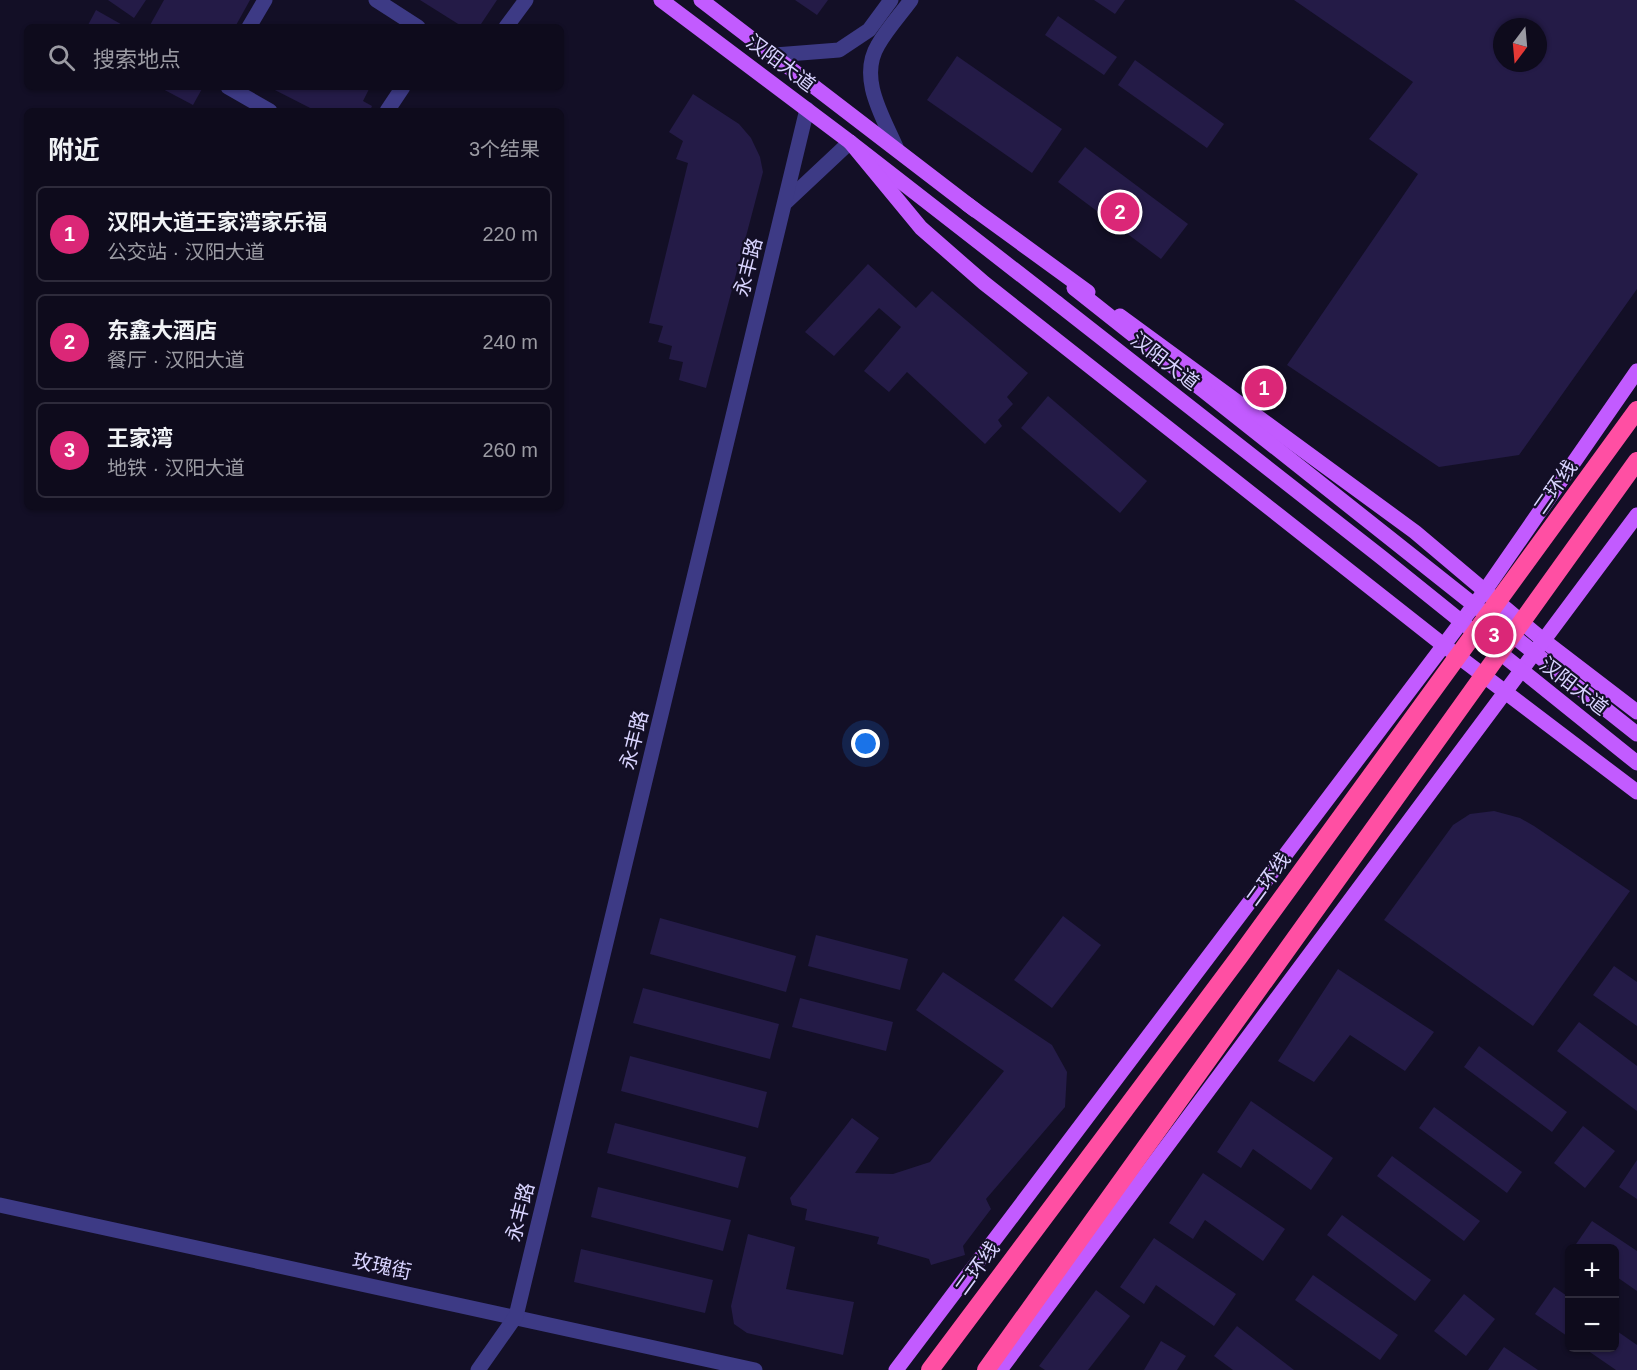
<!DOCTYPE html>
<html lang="zh">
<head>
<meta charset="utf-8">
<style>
	:root { --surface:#0e0b1c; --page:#171425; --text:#f1f3f6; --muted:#9b9ba3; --line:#2e2b3b; --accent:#db2777 }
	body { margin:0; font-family:Helvetica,"Noto Sans SC",sans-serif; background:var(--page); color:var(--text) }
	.controls { position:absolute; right:18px; bottom:18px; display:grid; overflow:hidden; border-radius:9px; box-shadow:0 2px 4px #0004 }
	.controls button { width:54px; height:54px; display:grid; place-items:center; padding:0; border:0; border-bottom:2px solid var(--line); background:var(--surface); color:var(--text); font:30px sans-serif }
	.compass { position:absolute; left:1493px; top:18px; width:54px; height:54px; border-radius:50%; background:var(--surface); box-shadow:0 2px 4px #0004; rotate:196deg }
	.you { position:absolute; left:866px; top:744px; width:21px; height:21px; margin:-15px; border:4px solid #fff; border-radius:50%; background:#1a73e8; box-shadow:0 0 0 9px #1a73e833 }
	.badge { display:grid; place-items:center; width:39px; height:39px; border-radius:50%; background:var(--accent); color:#fff; font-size:20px; font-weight:700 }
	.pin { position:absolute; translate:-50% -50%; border:3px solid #fff; box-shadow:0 2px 6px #0006 }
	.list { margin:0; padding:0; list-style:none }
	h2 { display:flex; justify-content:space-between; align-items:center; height:78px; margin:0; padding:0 24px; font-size:26px }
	h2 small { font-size:20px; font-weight:400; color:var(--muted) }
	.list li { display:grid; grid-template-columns:39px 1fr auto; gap:18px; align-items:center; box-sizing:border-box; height:96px; margin:0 12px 12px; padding:0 12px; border:2px solid var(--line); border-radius:9px }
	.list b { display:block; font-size:22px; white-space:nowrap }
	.list p { margin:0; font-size:20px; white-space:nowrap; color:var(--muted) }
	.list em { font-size:20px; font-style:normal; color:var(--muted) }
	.icon { flex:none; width:33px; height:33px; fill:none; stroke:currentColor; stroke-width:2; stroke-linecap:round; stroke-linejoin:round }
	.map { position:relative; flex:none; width:1637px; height:1370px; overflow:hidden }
	.search { position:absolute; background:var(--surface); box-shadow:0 2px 4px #0004; left:24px; top:24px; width:540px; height:66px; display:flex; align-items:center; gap:15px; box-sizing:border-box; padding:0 21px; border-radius:9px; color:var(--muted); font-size:22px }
	.panel { position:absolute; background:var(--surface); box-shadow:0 2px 4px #0004; left:24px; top:108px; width:540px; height:402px; border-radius:9px }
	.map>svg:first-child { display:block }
	.building { fill:#241b47; fill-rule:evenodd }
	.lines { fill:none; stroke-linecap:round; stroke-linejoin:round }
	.minor { stroke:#3d3a85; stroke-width:15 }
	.major { stroke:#c25bff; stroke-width:15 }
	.major-bridge { stroke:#c25bff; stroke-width:15 }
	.highway-bridge { stroke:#ff4fa3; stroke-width:18 }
	.labels { text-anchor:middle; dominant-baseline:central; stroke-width:4.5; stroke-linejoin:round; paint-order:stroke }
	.street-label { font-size:20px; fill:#d9d4ff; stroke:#130f26 }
</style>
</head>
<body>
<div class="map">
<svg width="1637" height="1370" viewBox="0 0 1637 1370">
	<rect width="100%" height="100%" fill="#130f26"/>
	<g class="building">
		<path d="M 108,0 L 146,0 L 134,18 Z"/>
		<path d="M 164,0 L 250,0 L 235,27 L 149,27 Z"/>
		<path d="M 420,0 L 497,0 L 479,27 L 463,27 Z"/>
		<path d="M 795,0 L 828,0 L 817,15 Z"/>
		<path d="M 1094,0 L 1125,0 L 1115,14 Z"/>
		<path d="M 1294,0 L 1637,0 L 1637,289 L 1519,455 L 1439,467 L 1287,365 L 1418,174 L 1369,139 L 1413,82 ZM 1502,27 L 1538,27 L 1538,63 L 1502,63 Z"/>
		<path d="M 96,10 L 126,27 L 87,27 Z"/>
		<path d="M 1058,16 L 1117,57 L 1104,75 L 1045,35 Z"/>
		<path d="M 957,56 L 1062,129 L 1032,173 L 927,100 Z"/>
		<path d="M 1135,60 L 1224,124 L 1207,148 L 1118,85 Z"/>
		<path d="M 159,87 L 203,87 L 193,105 Z"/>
		<path d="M 269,87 L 370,87 L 363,101 L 372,106 L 370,111 L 316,111 Z"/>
		<path d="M 693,94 L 739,124 L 751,138 L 760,157 L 763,172 L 706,388 L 679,380 L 683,362 L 669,359 L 672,346 L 658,342 L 663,326 L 649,323 L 688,163 L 676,159 L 683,141 L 669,132 Z"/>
		<path d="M 1085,147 L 1188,224 L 1161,259 L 1058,182 Z"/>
		<path d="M 868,264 L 916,308 L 932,291 L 1028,373 L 1007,397 L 1013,404 L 998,420 L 1002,426 L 985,444 L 907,372 L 889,392 L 864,371 L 901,327 L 879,308 L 834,356 L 805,332 Z"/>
		<path d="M 1048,396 L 1147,481 L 1120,513 L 1021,428 Z"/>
		<path d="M 1494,811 L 1520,818 L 1534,826 L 1630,891 L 1533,1026 L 1384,920 L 1453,825 L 1470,814 Z"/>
		<path d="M 1063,916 L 1101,945 L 1052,1008 L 1014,980 Z"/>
		<path d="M 660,918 L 796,956 L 786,992 L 650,954 Z"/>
		<path d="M 816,935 L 908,959 L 900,990 L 808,966 Z"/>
		<path d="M 1614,966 L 1637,982 L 1637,1026 L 1593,995 Z"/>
		<path d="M 1338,969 L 1434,1032 L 1405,1071 L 1350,1035 L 1314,1082 L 1278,1061 Z"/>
		<path d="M 943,972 L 1052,1045 L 1067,1072 L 1065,1107 L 986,1199 L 991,1209 L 963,1246 L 965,1255 L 931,1265 L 929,1259 L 877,1244 L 879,1237 L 805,1220 L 807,1209 L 792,1205 L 790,1198 L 852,1118 L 879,1138 L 855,1173 L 893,1174 L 930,1162 L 1004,1071 L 916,1010 Z"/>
		<path d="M 643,988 L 779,1024 L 770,1059 L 633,1023 Z"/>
		<path d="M 800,998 L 893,1022 L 886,1051 L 792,1027 Z"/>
		<path d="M 1579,1022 L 1637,1066 L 1637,1111 L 1557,1051 Z"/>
		<path d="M 1479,1046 L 1567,1112 L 1552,1132 L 1464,1067 Z"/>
		<path d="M 630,1056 L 767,1092 L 758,1128 L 621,1091 Z"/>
		<path d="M 1251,1101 L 1333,1158 L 1311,1190 L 1253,1149 L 1241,1168 L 1217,1152 Z"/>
		<path d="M 1434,1107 L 1522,1172 L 1507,1193 L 1419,1128 Z"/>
		<path d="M 615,1123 L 746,1157 L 738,1188 L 607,1153 Z"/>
		<path d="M 1583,1126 L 1615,1151 L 1585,1188 L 1554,1163 Z"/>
		<path d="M 1392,1156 L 1480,1221 L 1464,1241 L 1377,1176 Z"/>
		<path d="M 1637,1160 L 1637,1199 L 1619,1187 Z"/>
		<path d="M 1203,1173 L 1285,1229 L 1263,1261 L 1205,1220 L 1193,1239 L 1169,1223 Z"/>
		<path d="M 598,1187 L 731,1220 L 723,1251 L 591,1217 Z"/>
		<path d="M 1342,1215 L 1431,1280 L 1415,1301 L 1327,1235 Z"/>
		<path d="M 1592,1221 L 1637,1251 L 1637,1291 L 1614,1275 L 1614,1248 L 1574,1247 Z"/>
		<path d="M 748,1234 L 795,1247 L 786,1289 L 854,1302 L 843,1355 L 747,1333 L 734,1324 L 731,1306 Z"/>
		<path d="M 1154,1238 L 1236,1294 L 1214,1326 L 1156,1285 L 1144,1304 L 1120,1287 Z"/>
		<path d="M 581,1249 L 713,1280 L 705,1313 L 574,1282 Z"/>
		<path d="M 1313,1275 L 1398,1335 L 1380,1360 L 1295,1300 Z"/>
		<path d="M 1554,1287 L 1570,1298 L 1570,1338 L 1535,1314 Z"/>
		<path d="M 1096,1290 L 1130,1316 L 1088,1370 L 1045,1370 L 1039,1366 Z"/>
		<path d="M 1464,1294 L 1495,1319 L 1466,1356 L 1434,1331 Z"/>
		<path d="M 1237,1326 L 1294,1370 L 1233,1370 L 1214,1356 Z"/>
		<path d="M 1614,1329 L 1637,1345 L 1637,1370 L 1616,1370 L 1584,1348 L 1614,1348 Z"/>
		<path d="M 1161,1341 L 1186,1356 L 1177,1370 L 1144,1370 Z"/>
		<path d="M 1504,1347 L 1538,1370 L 1488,1370 Z"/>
	</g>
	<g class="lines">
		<g class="minor">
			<path d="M 376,0 L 418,27"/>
			<path d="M 249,27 L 265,0"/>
			<path d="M 506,27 L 526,0"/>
			<path d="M 775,55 L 839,50 L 869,30 L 891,0"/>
			<path d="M 228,87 L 270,111"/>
			<path d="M 387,111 L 403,87"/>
			<path d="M 896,147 C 883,117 858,78 878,45 C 887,29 900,15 911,0"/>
			<path d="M 786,202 L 850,142"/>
			<path d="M 0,1205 L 755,1370"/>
			<path d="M 478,1370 L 516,1316 L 807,109"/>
		</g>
		<g class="major">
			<path d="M 661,0 L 850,142 L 1057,303"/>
			<path d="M 701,0 L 975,210"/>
			<path d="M 850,142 L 921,228 L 984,283 L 1442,644 L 1637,792"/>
			<path d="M 967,204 L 1088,292"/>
			<path d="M 1120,316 L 1415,532 L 1543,640 L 1637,712"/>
			<path d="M 896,1370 L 1484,592 L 1637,371"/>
			<path d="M 1000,1370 L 1637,515"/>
		</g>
		<g class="major-bridge">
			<path d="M 1074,288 L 1637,734"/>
			<path d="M 1057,303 L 1381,557 L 1637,763"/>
		</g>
		<g class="highway-bridge">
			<path d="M 930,1370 L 1239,957 L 1637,410"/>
			<path d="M 986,1370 L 1637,461"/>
		</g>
	</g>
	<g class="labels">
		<g class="street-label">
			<text transform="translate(781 63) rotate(37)">汉阳大道</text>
			<text transform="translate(748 267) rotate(-76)">永丰路</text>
			<text transform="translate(1165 361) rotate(38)">汉阳大道</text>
			<text transform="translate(1555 487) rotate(-55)">二环线</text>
			<text transform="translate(1574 686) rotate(38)">汉阳大道</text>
			<text transform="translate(634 740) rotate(-76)">永丰路</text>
			<text transform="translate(1268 879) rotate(-54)">二环线</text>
			<text transform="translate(520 1212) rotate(-76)">永丰路</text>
			<text transform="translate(382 1266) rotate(12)">玫瑰街</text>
			<text transform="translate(977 1268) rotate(-54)">二环线</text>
		</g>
	</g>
</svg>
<div class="controls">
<button>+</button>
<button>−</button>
</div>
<svg class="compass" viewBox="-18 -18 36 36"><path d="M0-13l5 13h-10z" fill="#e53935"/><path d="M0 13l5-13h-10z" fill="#9b9ba3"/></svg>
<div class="you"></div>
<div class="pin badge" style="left:1264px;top:388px">1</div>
<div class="pin badge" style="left:1120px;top:212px">2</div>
<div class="pin badge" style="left:1494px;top:635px">3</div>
<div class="search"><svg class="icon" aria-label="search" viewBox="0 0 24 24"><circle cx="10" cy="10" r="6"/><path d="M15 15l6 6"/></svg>搜索地点</div>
<section class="panel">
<h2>附近<small>3个结果</small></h2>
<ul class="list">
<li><span class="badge">1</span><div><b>汉阳大道王家湾家乐福</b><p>公交站 · 汉阳大道</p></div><em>220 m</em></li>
<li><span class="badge">2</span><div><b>东鑫大酒店</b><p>餐厅 · 汉阳大道</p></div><em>240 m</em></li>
<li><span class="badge">3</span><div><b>王家湾</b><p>地铁 · 汉阳大道</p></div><em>260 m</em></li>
</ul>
</section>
</div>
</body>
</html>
